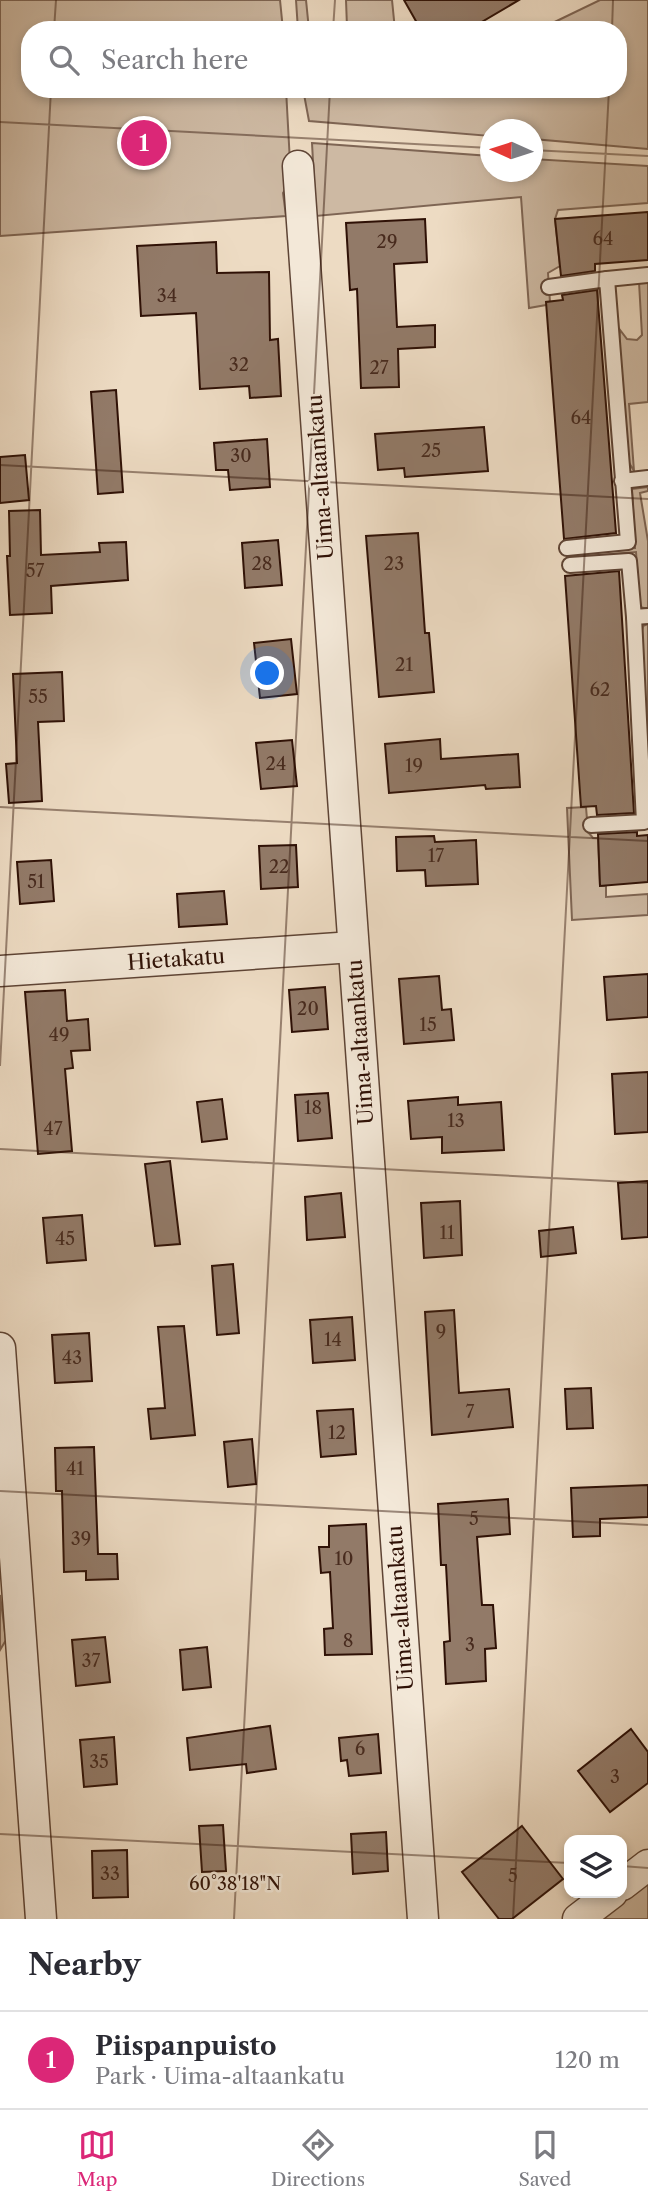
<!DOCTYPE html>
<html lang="en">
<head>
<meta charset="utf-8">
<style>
	:root { --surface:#fff; --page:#f7f7f7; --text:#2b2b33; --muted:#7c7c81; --line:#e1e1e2; --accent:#db2777 }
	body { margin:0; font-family:"Libre Caslon Text",serif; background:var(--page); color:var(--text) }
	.controls { position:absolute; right:21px; bottom:21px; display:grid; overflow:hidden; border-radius:14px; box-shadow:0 4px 10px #0003 }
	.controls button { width:63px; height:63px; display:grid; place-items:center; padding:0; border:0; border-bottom:2px solid var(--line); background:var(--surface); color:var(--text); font:35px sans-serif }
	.compass { position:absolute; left:480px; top:119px; width:63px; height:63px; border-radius:50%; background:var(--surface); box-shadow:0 4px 10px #0003; rotate:273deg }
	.you { position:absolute; left:268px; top:674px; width:24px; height:24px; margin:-18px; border:5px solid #fff; border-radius:50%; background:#1a73e8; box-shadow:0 0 0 10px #1a73e833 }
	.badge { display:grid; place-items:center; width:46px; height:46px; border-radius:50%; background:var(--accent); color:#fff; font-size:23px; font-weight:700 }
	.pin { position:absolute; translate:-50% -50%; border:4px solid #fff; box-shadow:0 2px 7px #0006 }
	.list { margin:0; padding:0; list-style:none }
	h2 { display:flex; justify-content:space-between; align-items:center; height:91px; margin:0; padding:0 28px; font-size:30px }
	h2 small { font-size:23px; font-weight:400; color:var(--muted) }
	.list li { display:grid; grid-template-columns:46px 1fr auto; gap:21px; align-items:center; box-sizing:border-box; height:98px; padding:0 28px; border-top:2px solid var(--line) }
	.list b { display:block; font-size:26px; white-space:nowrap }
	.list p { margin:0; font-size:23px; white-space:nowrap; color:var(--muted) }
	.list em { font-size:23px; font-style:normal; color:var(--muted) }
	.icon { flex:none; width:38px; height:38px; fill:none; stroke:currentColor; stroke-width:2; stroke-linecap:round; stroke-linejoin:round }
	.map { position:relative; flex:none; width:648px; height:1919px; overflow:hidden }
	.search { position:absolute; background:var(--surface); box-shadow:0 4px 10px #0003; left:21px; right:21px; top:21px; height:77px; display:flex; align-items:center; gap:18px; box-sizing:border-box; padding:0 24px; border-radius:28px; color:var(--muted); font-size:26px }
	.sheet { height:189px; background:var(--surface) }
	nav { display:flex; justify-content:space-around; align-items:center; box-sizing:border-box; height:98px; border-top:2px solid var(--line); background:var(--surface); font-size:19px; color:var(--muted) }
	nav a { display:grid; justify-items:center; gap:4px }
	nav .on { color:var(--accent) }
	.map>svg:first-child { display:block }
	.green { fill:#cdb9a3; stroke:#7e6554; stroke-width:2 }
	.building { fill:#927a68; stroke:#2f1106; stroke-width:2 }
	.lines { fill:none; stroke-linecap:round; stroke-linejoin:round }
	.lane-casing { stroke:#5e4435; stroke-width:18 }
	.street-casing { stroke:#5e4435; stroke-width:33 }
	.lane { stroke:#f3e8d8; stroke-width:14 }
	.street { stroke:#f3e8d8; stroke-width:30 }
	.ticks { fill:none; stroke:#2f1106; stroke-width:2; stroke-opacity:0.45 }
	.labels { text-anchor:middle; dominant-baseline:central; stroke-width:5; stroke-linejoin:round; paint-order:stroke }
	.number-label { font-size:18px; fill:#482b1e }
	.street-label { font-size:21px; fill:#2f1106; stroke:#f3e8d8 }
	.ticks-label { font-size:18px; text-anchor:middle; fill:#2f1106; stroke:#f3e8d8; stroke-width:5; stroke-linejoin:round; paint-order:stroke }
</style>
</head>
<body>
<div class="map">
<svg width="648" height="1919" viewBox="0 0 648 1919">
	<rect width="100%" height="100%" fill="#eddbc3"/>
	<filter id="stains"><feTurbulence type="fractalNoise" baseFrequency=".00286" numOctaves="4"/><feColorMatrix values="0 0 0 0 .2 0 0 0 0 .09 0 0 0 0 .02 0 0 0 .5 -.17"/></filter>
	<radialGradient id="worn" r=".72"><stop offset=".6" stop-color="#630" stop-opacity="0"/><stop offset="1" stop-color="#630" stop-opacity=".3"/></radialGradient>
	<g class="green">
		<path d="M 0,0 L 280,0 L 283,30 L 30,30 L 30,89 L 286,89 L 291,181 L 283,193 L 286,216 L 0,236 Z"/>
		<path d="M 296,0 L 306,0 L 309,30 L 298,30 Z"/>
		<path d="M 346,0 L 392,0 L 395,30 L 344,30 L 347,27 Z"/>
		<path d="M 600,0 L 648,0 L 648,149 L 533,139 L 532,130 L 490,130 L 490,136 L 309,121 L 303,89 L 618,89 L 618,30 L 538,30 Z"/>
		<path d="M 312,143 L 490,156 L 490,172 L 532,172 L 533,159 L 648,166 L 648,203 L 558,210 L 555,219 L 560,266 L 548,273 L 550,302 L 546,305 L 529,308 L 521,197 L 316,216 Z"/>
		<path d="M 648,280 L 648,402 L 629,404 L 634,471 L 628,461 L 618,354 L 620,330 L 627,339 L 637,340 L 642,335 L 639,282 Z"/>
		<path d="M 648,487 L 648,491 L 640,493 L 648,541 L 648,609 L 640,607 L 636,552 L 567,558 L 567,553 L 635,548 L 632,489 Z"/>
		<path d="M 648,624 L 648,750 L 641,635 L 643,626 Z"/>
		<path d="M 586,807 L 588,832 L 593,838 L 598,838 L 600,886 L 606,886 L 606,897 L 648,894 L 648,915 L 572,920 L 567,808 Z"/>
		<path d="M 0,1595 L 6,1640 L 0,1650 Z"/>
		<path d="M 648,1880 L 648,1919 L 599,1919 Z"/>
	</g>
	<g class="building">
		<path d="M 404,0 L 519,0 L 468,30 L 421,30 Z"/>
		<path d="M 648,212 L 648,260 L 595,264 L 595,271 L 561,276 L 555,219 Z"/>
		<path d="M 425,219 L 427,262 L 394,264 L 397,327 L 435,325 L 435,347 L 398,349 L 399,387 L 361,388 L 357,289 L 350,290 L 346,223 Z"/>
		<path d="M 216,242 L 217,273 L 269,272 L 270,340 L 278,339 L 281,396 L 250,398 L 249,386 L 200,389 L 196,313 L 141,316 L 137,246 Z"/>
		<path d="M 597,290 L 616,533 L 564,539 L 546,302 L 563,300 L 562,295 Z"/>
		<path d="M 116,390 L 123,492 L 98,494 L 91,392 Z"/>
		<path d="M 484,427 L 488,471 L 405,477 L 404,468 L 378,470 L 375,434 Z"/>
		<path d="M 267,439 L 270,487 L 230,490 L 228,470 L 216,470 L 214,443 Z"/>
		<path d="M 25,455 L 29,500 L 0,503 L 0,457 Z"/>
		<path d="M 40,510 L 41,555 L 100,552 L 99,543 L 126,542 L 128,580 L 51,586 L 52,613 L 10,615 L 7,556 L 10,556 L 9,511 Z"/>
		<path d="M 418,533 L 425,633 L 429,633 L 434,692 L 379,697 L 366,536 Z"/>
		<path d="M 278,540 L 282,585 L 245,588 L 242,543 Z"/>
		<path d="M 619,571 L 634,813 L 597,815 L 596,806 L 581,807 L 565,576 Z"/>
		<path d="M 291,639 L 297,694 L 260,698 L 254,643 Z"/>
		<path d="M 62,672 L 64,721 L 38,722 L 42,801 L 9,803 L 6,764 L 17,763 L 13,674 Z"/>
		<path d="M 440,739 L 441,759 L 518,754 L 520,787 L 486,789 L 485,785 L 389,793 L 385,744 Z"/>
		<path d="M 292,740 L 297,786 L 261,789 L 256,743 Z"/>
		<path d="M 637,832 L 637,836 L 648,835 L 648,882 L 600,886 L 598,834 Z"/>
		<path d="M 434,836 L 435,842 L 476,840 L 478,884 L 426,886 L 425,870 L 397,871 L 396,837 Z"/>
		<path d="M 296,845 L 298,887 L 261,889 L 259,846 Z"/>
		<path d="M 51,860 L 54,901 L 20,904 L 17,862 Z"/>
		<path d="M 224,891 L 227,924 L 179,927 L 177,894 Z"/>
		<path d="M 648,974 L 648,1017 L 607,1020 L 604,977 Z"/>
		<path d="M 439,976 L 442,1010 L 451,1009 L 454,1040 L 404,1044 L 399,979 Z"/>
		<path d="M 325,987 L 328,1029 L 292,1032 L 289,990 Z"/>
		<path d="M 65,990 L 67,1021 L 88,1019 L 90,1050 L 71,1051 L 73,1068 L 65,1069 L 72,1151 L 38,1154 L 25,992 Z"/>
		<path d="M 648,1072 L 648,1132 L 615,1134 L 612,1074 Z"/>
		<path d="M 328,1093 L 332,1138 L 298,1141 L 295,1095 Z"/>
		<path d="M 458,1097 L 458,1105 L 501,1102 L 504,1150 L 442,1153 L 442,1137 L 411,1139 L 408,1101 Z"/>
		<path d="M 222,1099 L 227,1139 L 202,1142 L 197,1102 Z"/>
		<path d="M 170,1161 L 180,1244 L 155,1246 L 145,1164 Z"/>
		<path d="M 648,1181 L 648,1237 L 622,1239 L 618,1183 Z"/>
		<path d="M 341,1193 L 345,1237 L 307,1240 L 305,1197 Z"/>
		<path d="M 460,1201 L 462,1255 L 424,1258 L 421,1203 Z"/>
		<path d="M 82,1215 L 86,1260 L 47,1263 L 43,1218 Z"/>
		<path d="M 573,1227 L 576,1253 L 541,1257 L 539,1231 Z"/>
		<path d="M 233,1264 L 239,1333 L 217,1335 L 212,1266 Z"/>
		<path d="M 454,1310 L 459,1393 L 509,1389 L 513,1427 L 432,1435 L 425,1312 Z"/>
		<path d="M 352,1317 L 355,1360 L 313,1363 L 310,1320 Z"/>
		<path d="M 184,1326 L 195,1435 L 151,1439 L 148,1409 L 165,1408 L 158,1327 Z"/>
		<path d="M 89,1333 L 92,1381 L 55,1383 L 52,1335 Z"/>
		<path d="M 591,1388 L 593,1428 L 567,1429 L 565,1389 Z"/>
		<path d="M 353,1409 L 356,1454 L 321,1457 L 317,1411 Z"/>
		<path d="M 252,1439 L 256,1484 L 228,1487 L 224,1442 Z"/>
		<path d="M 94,1447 L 98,1554 L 117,1554 L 118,1579 L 86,1580 L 86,1571 L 64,1572 L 62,1491 L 56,1491 L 55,1448 Z"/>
		<path d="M 648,1485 L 648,1517 L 600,1519 L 600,1536 L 573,1537 L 571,1488 Z"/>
		<path d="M 508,1499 L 510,1534 L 477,1537 L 482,1605 L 493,1605 L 496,1648 L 485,1649 L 486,1681 L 446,1684 L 444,1642 L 450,1641 L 446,1565 L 441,1565 L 438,1504 Z"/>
		<path d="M 366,1524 L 372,1654 L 325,1655 L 324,1629 L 333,1628 L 330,1572 L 321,1573 L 319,1547 L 329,1547 L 329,1526 Z"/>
		<path d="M 105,1637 L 110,1682 L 76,1686 L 72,1640 Z"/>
		<path d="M 207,1647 L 211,1687 L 183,1690 L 180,1650 Z"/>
		<path d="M 270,1726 L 276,1769 L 247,1773 L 246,1764 L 190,1770 L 187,1738 Z"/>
		<path d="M 631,1729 L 648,1752 L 648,1783 L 610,1812 L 578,1771 Z"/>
		<path d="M 378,1734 L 381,1773 L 349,1776 L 347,1760 L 341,1761 L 339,1738 Z"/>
		<path d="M 114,1737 L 117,1784 L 84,1787 L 80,1740 Z"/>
		<path d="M 223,1825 L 226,1871 L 202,1872 L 199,1826 Z"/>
		<path d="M 522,1826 L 563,1879 L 512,1919 L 499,1919 L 462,1872 Z"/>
		<path d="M 386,1832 L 388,1871 L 353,1874 L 351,1834 Z"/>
		<path d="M 127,1850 L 128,1897 L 93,1898 L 92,1851 Z"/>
	</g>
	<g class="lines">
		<defs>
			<g id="lane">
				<path d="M 607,279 L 648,275"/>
				<path d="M 549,287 L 607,279 L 628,542 L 567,548"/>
				<path d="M 622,481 L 648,478"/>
				<path d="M 570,565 L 629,561 L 634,617"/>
				<path d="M 591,825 L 644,822 L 634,617 L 648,616"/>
			</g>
			<g id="street">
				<path d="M 298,166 L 423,1919"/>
				<path d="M 0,971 L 353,947"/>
				<path d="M 0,1348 L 41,1919"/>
				<path d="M 622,1885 L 648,1865"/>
				<path d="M 578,1919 L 612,1893"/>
			</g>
		</defs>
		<use href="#lane" class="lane-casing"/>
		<use href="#street" class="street-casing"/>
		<use href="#lane" class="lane"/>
		<use href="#street" class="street"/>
	</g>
	<path class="ticks" d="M 54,30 L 56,0M 333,30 L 335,0M 612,30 L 613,0M 0,122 L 490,148M 532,150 L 648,156M 0,465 L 648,499M 0,807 L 648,841M 0,1066 L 51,89M 0,1149 L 648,1183M 0,1491 L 648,1525M 0,1834 L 569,1863M 622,1866 L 648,1868M 234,1919 L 330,89M 513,1919 L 609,89"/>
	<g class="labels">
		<g class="number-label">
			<text x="603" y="239">64</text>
			<text x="387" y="242">29</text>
			<text x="167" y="296">34</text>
			<text x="239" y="365">32</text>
			<text x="379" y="368">27</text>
			<text x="581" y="418">64</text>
			<text x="431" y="451">25</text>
			<text x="241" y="456">30</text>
			<text x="262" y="564">28</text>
			<text x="394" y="564">23</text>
			<text x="35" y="571">57</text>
			<text x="404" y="665">21</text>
			<text x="600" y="690">62</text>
			<text x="38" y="697">55</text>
			<text x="276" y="764">24</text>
			<text x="414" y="766">19</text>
			<text x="436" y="856">17</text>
			<text x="279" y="867">22</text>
			<text x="36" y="882">51</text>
			<text x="308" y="1009">20</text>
			<text x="428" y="1025">15</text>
			<text x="59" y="1035">49</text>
			<text x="313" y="1108">18</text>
			<text x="456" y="1121">13</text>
			<text x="53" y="1129">47</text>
			<text x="447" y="1233">11</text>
			<text x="65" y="1239">45</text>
			<text x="441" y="1332">9</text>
			<text x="333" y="1340">14</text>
			<text x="72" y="1358">43</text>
			<text x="470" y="1412">7</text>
			<text x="337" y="1433">12</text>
			<text x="75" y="1469">41</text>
			<text x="474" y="1519">5</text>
			<text x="81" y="1539">39</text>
			<text x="344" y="1559">10</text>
			<text x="348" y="1641">8</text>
			<text x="470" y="1645">3</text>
			<text x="91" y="1661">37</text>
			<text x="360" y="1749">6</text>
			<text x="99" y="1762">35</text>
			<text x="615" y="1777">3</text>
			<text x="110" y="1874">33</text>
			<text x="513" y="1876">5</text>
		</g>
		<g class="street-label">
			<text transform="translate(320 477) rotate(-94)">Uima-altaankatu</text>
			<text transform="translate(176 959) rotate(-4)">Hietakatu</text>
			<text transform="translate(360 1042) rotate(-94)">Uima-altaankatu</text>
			<text transform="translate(400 1608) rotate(-94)">Uima-altaankatu</text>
		</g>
	</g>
	<g class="ticks-label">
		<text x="235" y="1890">60°38'18"N</text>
	</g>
	<rect width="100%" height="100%" filter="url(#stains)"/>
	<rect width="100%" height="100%" fill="url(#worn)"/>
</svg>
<div class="controls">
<button><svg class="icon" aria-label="layers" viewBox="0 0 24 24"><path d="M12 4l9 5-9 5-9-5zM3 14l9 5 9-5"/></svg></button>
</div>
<svg class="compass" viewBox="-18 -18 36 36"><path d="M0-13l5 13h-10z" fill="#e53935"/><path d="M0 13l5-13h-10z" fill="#7c7c81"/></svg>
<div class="you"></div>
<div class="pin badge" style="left:144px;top:143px">1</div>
<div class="search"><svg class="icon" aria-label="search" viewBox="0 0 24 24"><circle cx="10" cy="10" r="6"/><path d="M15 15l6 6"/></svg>Search here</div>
</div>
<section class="sheet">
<h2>Nearby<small></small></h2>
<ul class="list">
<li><span class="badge">1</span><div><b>Piispanpuisto</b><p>Park · Uima-altaankatu</p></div><em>120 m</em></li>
</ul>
</section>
<nav>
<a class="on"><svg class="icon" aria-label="map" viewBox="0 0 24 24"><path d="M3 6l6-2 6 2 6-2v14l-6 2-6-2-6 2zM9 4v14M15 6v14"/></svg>Map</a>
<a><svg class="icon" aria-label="directions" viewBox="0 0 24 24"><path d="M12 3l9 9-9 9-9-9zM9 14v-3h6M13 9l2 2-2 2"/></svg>Directions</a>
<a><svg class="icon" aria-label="saved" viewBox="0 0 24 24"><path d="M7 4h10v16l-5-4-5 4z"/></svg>Saved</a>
</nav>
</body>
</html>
